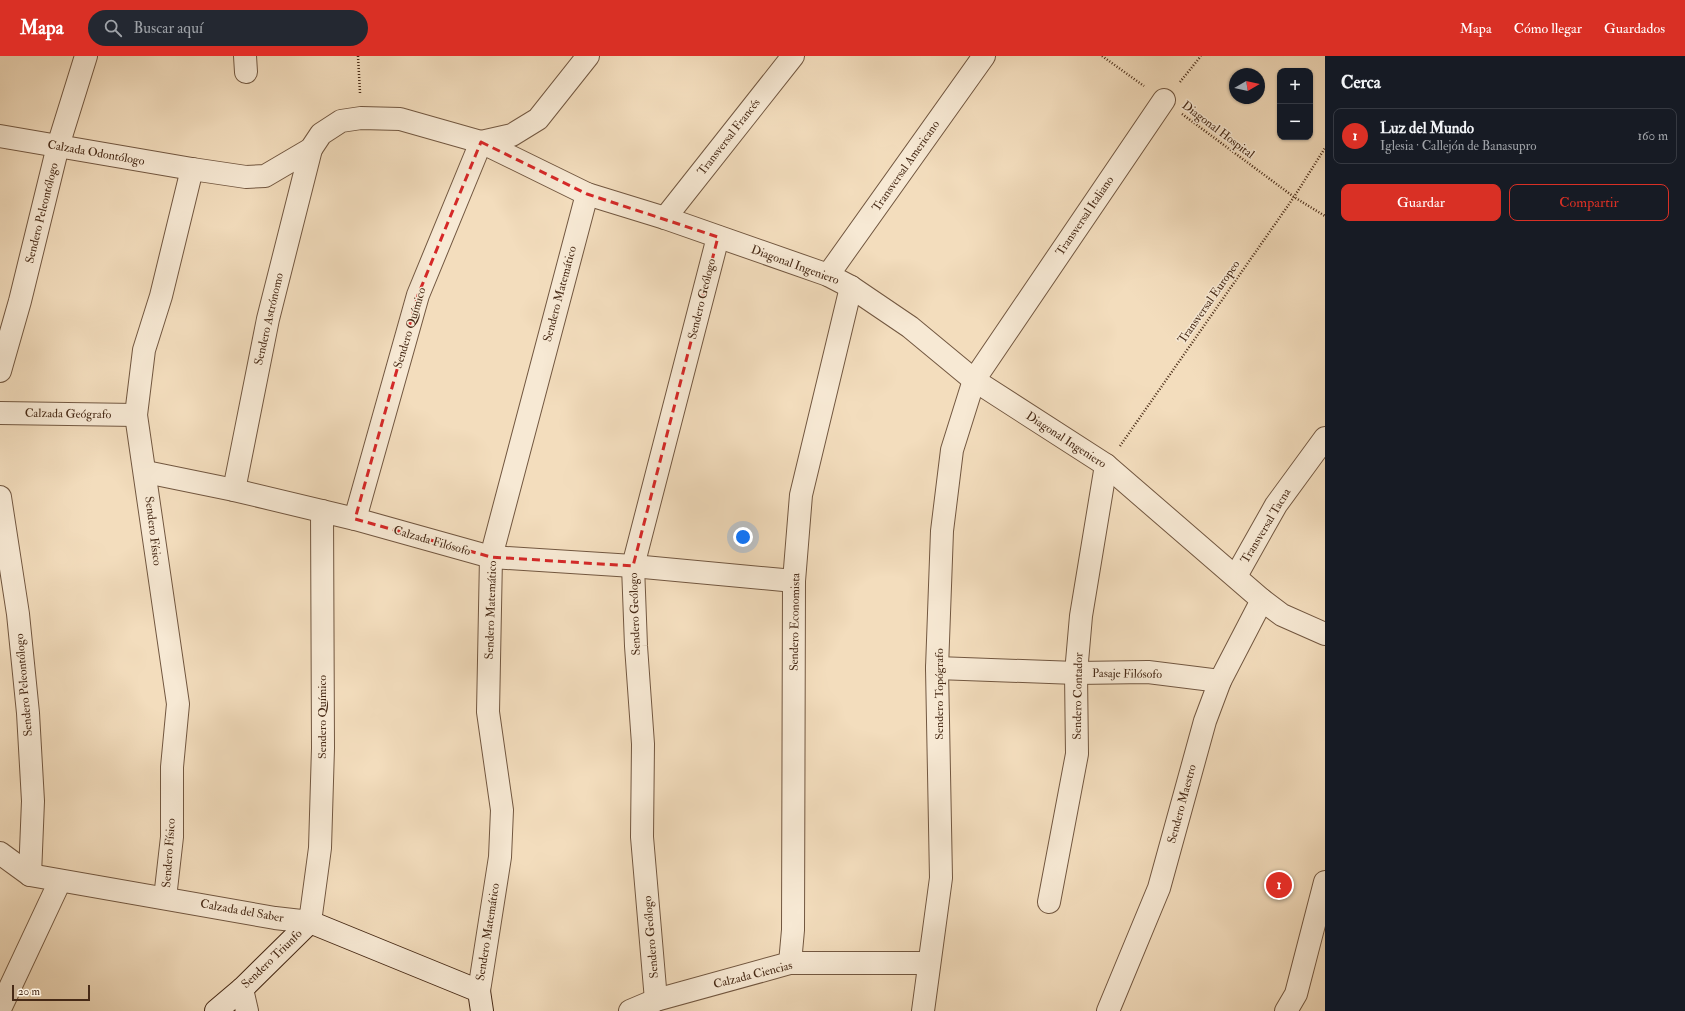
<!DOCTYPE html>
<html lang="es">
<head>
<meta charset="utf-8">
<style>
	:root { --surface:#171b24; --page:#242831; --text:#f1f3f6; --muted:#9ea1a6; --line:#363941; --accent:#d93025 }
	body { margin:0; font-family:"IM FELL Double Pica",serif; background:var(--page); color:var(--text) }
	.controls { position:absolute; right:12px; top:12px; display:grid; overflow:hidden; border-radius:8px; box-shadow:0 1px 3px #0004 }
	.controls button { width:36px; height:36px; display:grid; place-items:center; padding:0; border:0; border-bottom:1px solid var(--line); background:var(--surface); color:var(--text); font:20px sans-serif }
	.compass { position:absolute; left:1229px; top:12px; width:36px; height:36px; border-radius:50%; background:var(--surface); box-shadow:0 1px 3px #0004; rotate:81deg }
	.scale { position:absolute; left:12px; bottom:10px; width:78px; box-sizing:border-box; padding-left:4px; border:2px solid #472a16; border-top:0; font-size:11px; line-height:14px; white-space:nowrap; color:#472a16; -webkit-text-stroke:3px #f7e9d4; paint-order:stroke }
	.you { position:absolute; left:743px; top:481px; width:14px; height:14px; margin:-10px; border:3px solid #fff; border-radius:50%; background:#1a73e8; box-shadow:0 0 0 6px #1a73e833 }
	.badge { display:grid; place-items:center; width:26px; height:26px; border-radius:50%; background:var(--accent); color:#fff; font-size:13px; font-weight:700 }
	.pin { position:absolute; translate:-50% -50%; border:2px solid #fff; box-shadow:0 1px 4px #0006 }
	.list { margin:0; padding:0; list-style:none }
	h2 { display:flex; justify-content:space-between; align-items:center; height:52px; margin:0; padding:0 16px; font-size:17px }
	h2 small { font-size:13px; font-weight:400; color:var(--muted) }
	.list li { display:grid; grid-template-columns:26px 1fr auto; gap:12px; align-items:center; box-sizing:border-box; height:56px; margin:0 8px 8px; padding:0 8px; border:1px solid var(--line); border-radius:8px }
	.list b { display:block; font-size:15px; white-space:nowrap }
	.list p { margin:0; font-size:13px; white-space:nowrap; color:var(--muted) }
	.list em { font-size:13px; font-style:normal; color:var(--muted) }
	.actions { display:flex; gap:8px; padding:12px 16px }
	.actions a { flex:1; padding:9px 0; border:1px solid var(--accent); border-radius:8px; text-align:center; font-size:14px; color:var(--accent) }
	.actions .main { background:var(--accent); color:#fff }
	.icon { flex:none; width:22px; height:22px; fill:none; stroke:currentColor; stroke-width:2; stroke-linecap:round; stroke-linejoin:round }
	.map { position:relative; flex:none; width:1325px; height:955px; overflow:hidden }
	header { display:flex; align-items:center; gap:24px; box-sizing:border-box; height:56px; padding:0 20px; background:var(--accent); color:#fff }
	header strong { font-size:19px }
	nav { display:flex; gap:22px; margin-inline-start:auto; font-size:14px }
	.search { width:280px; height:36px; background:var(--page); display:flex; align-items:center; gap:10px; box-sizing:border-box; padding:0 14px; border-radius:22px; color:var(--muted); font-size:15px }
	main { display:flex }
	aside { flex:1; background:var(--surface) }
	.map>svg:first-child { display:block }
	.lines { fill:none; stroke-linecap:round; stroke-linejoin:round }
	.street-casing { stroke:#725740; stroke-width:24 }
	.secondary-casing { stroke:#472a16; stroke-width:24 }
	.path { stroke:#472a16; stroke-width:2.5; stroke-dasharray:1 2; stroke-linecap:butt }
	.street { stroke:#f7e9d4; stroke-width:22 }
	.secondary { stroke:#f7e9d4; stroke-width:22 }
	.marked { fill:none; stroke:#d62828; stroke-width:3; stroke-dasharray:8 5; stroke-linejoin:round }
	.labels { text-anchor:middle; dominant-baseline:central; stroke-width:3; stroke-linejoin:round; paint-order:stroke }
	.street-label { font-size:12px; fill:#472a16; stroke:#f7e9d4 }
</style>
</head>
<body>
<header>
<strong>Mapa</strong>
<div class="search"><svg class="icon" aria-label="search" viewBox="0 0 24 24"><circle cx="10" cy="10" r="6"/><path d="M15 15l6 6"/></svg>Buscar aquí</div>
<nav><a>Mapa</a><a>Cómo llegar</a><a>Guardados</a></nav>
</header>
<main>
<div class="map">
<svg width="1325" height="955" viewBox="0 0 1325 955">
	<rect width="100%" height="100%" fill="#f3ddbd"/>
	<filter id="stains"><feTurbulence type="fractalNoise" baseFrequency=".005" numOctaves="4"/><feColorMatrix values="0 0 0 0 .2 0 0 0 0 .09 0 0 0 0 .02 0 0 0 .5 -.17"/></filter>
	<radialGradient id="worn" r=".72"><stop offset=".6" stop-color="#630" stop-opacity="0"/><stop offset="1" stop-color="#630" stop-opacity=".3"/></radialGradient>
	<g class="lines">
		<defs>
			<g id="street">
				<path d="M 245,0 L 246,16"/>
				<path d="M 0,80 L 192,113 L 246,121 L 265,120 L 311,93 L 321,78 L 341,65 L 361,62 L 400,63 L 481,86 L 587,138 L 665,162 L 828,219 L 851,231 L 910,271 L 974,324 L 1106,409 L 1262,544 L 1282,559 L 1325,578"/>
				<path d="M 665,162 L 793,0"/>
				<path d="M 828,219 L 984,0"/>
				<path d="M 0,315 L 20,245 L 58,90 L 86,0"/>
				<path d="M 0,357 L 136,359"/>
				<path d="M 146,416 L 234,434 L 355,463 L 491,501 L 633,510 L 794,525"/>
				<path d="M 234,434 L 268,263 L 311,93"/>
				<path d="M 0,441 L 18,558 L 28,657 L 33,745 L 30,819"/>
				<path d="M 355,463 L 418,239 L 481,86 L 512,79 L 538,63 L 588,0"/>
				<path d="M 1236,520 L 1276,449 L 1325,382"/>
				<path d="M 937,612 L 1076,617 L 1148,616 L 1220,625"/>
				<path d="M 0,797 L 30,819 L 275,862 L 310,866 L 320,792 L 323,692 L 322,455"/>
				<path d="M 165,842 L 172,781 L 172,711 L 178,648 L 136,359 L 144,294 L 161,240 L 192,113"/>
				<path d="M 1049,846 L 1077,698 L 1076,617 L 1081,560 L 1106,409"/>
				<path d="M 790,907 L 793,874 L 794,525 L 801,439 L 851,231"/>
				<path d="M 242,933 L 247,955"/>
				<path d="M 479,935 L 500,801 L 502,754 L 488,656 L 491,501 L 587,138"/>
				<path d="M 656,944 L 642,781 L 643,688 L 636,590 L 633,510 L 718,181"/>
				<path d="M 0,953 L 60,825"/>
				<path d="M 630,955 L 656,944 L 790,907 L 928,907"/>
				<path d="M 923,955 L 941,822 L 937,612 L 942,475 L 952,394 L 974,324 L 1164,44"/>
				<path d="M 1108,955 L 1159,832 L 1205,665 L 1220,625 L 1262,544"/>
				<path d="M 1286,955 L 1296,938 L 1325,826"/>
			</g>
			<path id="secondary" d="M 216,955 L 242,933 L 310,866 L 479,935 L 482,955"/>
		</defs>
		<use href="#street" class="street-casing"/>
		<use href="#secondary" class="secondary-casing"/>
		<g class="path">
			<path d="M 358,0 L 360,37"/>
			<path d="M 1102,0 L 1144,30"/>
			<path d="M 1180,26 L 1201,0"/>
			<path d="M 1182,58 L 1294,141 L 1325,160"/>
			<path d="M 1120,390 L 1294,141 L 1325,92"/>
		</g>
		<use href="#street" class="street"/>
		<use href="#secondary" class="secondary"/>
	</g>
	<path class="marked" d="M 481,86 L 587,138 L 718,181 L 633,510 L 491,501 L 355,463 L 418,239 Z"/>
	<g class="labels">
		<g class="street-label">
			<text transform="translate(1218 74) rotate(37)">Diagonal Hospital</text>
			<text transform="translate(729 81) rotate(-52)">Transversal Francés</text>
			<text transform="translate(96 97) rotate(10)">Calzada Odontólogo</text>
			<text transform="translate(906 110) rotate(-55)">Transversal Americano</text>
			<text transform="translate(42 157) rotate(-76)">Sendero Peleontólogo</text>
			<text transform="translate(1085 160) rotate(-56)">Transversal Italiano</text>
			<text transform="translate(795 209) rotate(20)">Diagonal Ingeniero</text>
			<text transform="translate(560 238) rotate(-75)">Sendero Matemático</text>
			<text transform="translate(702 243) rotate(-76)">Sendero Geólogo</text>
			<text transform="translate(1209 246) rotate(-55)">Transversal Europeo</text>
			<text transform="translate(269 263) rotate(-77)">Sendero Astrónomo</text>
			<text transform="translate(410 272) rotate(-73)">Sendero Químico</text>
			<text transform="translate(68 358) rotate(1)">Calzada Geógrafo</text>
			<text transform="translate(1066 384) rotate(33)">Diagonal Ingeniero</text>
			<text transform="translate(1266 470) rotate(-59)">Transversal Tacna</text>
			<text transform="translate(153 475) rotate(83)">Sendero Físico</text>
			<text transform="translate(432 485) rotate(16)">Calzada Filósofo</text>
			<text transform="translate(491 554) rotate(-88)">Sendero Matemático</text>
			<text transform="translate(635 558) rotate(-92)">Sendero Geólogo</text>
			<text transform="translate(795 566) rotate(-89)">Sendero Economista</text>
			<text transform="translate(1127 618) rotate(1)">Pasaje Filósofo</text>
			<text transform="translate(24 629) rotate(-95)">Sendero Peleontólogo</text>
			<text transform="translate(939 638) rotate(-90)">Sendero Topógrafo</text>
			<text transform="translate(1078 640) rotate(-89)">Sendero Contador</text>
			<text transform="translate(322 661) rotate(-90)">Sendero Químico</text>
			<text transform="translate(1182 748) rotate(-75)">Sendero Maestro</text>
			<text transform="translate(169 797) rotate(-86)">Sendero Físico</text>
			<text transform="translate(242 855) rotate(10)">Calzada del Saber</text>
			<text transform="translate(488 876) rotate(-81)">Sendero Matemático</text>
			<text transform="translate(651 881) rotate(-95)">Sendero Geólogo</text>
			<text transform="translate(272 903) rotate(-44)">Sendero Triunfo</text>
			<text transform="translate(753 919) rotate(-14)">Calzada Ciencias</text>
		</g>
	</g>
	<rect width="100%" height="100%" filter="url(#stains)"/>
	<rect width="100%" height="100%" fill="url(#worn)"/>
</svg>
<div class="controls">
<button>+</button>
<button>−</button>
</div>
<svg class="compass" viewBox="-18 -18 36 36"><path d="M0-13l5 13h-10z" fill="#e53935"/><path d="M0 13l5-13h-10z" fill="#9ea1a6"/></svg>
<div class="scale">20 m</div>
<div class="you"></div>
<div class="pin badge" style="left:1279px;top:829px">1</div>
</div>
<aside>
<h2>Cerca<small></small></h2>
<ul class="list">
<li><span class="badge">1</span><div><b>Luz del Mundo</b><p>Iglesia · Callejón de Banasupro</p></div><em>160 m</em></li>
</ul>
<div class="actions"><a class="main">Guardar</a><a>Compartir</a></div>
</aside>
</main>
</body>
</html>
